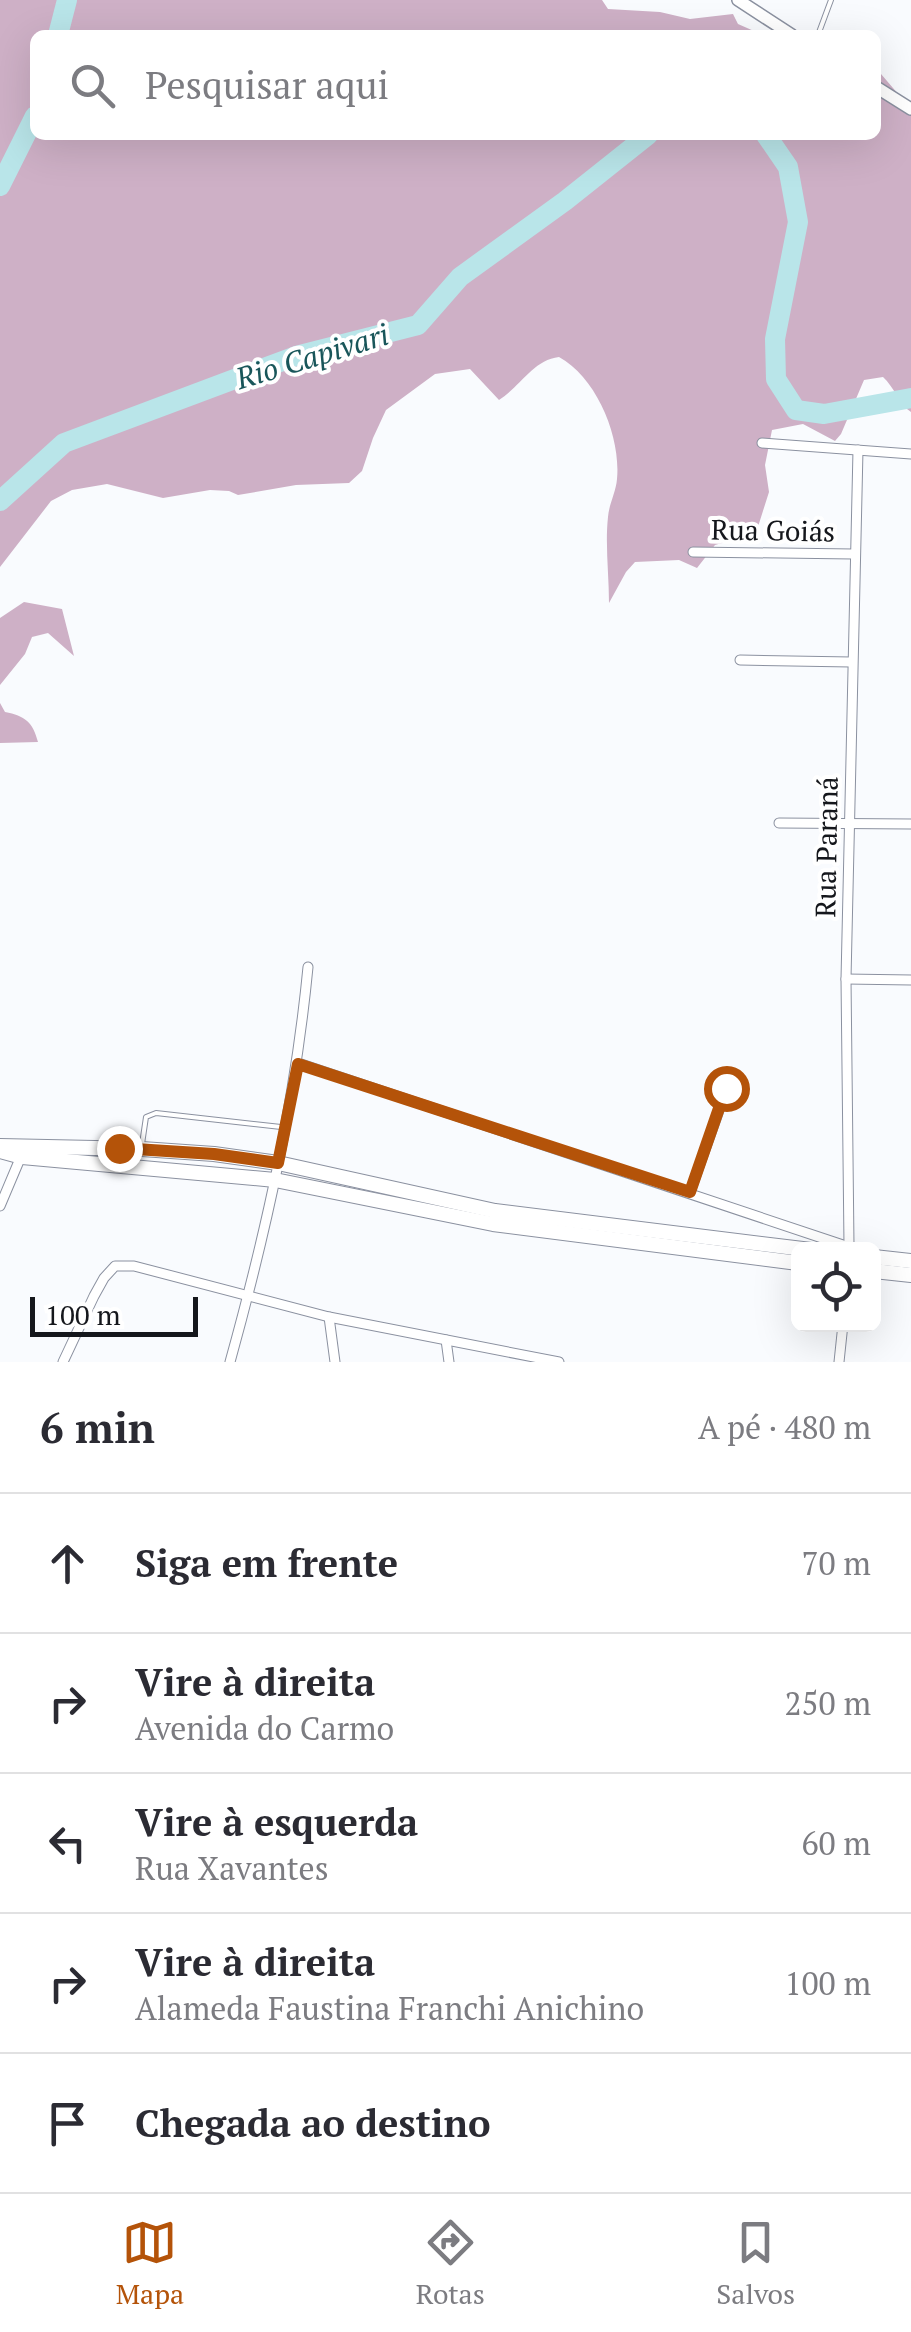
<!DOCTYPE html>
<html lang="pt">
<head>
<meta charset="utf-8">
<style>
	:root { --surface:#fff; --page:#f2f2f3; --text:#2b2b33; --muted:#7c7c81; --line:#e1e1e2; --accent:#b45309 }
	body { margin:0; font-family:"PT Serif",serif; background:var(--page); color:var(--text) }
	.controls { position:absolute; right:30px; bottom:30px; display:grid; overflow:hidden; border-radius:15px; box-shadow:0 10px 40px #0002 }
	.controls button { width:90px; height:90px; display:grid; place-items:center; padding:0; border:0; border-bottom:2px solid var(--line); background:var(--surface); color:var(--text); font:50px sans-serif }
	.scale { position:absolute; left:30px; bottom:25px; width:168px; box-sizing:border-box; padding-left:10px; border:5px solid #15171c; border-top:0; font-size:28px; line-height:35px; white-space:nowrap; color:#15171c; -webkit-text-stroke:8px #fff; paint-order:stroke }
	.stop { position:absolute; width:30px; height:30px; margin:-22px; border:8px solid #b45309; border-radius:50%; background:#fff }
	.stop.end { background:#b45309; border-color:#fff; box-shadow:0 2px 10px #0008 }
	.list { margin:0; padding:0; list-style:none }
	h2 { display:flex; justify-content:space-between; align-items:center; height:130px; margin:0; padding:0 40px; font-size:42px }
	h2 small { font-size:32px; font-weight:400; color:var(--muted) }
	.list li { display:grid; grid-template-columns:65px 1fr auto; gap:30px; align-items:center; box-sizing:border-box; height:140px; padding:0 40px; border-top:2px solid var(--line) }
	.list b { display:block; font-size:38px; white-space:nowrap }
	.list p { margin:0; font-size:32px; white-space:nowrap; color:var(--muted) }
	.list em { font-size:32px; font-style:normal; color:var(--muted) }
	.icon { flex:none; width:55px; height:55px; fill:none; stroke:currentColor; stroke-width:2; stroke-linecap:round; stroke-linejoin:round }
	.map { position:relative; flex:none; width:911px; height:1362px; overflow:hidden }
	.search { position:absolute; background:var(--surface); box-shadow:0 10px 40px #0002; left:30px; right:30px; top:30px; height:110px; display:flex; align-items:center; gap:25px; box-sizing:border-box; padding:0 35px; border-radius:15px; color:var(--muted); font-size:38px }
	.sheet { height:830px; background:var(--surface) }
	nav { display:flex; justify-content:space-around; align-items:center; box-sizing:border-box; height:140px; border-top:2px solid var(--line); background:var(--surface); font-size:28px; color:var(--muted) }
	nav a { display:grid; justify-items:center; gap:5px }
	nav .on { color:var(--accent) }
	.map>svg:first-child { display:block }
	.forest { fill:#ceb0c6 }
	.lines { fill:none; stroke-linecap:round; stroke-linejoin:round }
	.river { stroke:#b9e5e9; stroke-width:20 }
	.service-casing { stroke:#8b91a0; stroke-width:6 }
	.minor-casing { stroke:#8b91a0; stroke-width:11 }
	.tertiary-casing { stroke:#8b91a0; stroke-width:14 }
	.primary-casing { stroke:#8b91a0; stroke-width:16 }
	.service { stroke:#fff; stroke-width:4 }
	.minor { stroke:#fff; stroke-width:9 }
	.tertiary { stroke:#fff; stroke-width:11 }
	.primary { stroke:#fff; stroke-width:14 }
	.route { stroke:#b45309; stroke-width:12 }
	.labels { text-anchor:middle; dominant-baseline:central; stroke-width:8; stroke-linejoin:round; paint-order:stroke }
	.street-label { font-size:28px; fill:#15171c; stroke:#fff }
	.water-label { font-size:30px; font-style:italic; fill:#19565a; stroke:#fff }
</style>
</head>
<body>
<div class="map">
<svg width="911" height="1362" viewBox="0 0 911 1362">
	<rect width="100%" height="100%" fill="#f9fbfe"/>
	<g class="forest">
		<path d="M 0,0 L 602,0 L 608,9 L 660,12 L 690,19 L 733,14 L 738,24 L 763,35 L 35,35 L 35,135 L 876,135 L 876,79 L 881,74 L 911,109 L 911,412 C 900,405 894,387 883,377 L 864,380 L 841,434 L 835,441 L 803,424 L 772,430 L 765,465 L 769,492 L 756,533 L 715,545 L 697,568 L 679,560 L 635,562 L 626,572 L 609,603 C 609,575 605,545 608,517 C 609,504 616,492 617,479 C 621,437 597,378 559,357 C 533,360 521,386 499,400 L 470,369 L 435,374 L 386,410 L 373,438 L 362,471 L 349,483 L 296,485 L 238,495 L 229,491 L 210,490 L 163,498 L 107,484 L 72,490 L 51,501 L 0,567 Z"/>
		<path d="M 24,602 L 62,609 L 74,656 L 48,633 L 32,637 L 25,654 L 0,685 L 0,618 Z"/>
		<path d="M 0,703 L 5,712 C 25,716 33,722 38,742 L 0,743 Z"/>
	</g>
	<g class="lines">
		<g class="river">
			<path d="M 58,35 L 67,0"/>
			<path d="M 766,135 L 788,167 L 798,222 L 775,339 L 776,379 L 796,410 L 824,414 L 911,398"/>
			<path d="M 0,186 L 35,116"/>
			<path d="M 0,501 L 64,443 L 296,356 L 418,325 L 460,277 L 565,201 L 648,135"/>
		</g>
		<defs>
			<g id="service">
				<path d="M 818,35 L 831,0"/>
				<path d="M 142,1144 L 146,1117 L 156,1113 L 281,1127"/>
			</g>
			<g id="minor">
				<path d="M 762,443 L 911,454"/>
				<path d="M 693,552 L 853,554"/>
				<path d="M 740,660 L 851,662"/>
				<path d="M 779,823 L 911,824"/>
				<path d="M 846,979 L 911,980"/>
				<path d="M 298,1063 L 849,1247"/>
				<path d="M 690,1192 L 727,1088"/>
				<path d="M 0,1206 L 22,1154"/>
				<path d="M 849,1245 L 846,979 L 858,450"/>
				<path d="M 329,1317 L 335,1362"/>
				<path d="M 446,1340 L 449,1362"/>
				<path d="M 63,1362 L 94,1296 L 104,1278 L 115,1266 L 134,1266 L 329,1317 L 559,1362"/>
				<path d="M 230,1362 C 266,1232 295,1102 308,967"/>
				<path d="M 839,1362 L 843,1324"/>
			</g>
			<g id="tertiary">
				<path d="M 738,0 L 792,35"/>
				<path d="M 876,87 L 911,109"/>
			</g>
			<g id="primary">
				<path d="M 0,1146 L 142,1149 L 214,1154 L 278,1163 L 495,1211 L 811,1250"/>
				<path d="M 0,1151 L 22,1157 L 275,1180 L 493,1224 L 798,1263"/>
				<path d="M 874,1257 L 911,1261"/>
				<path d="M 874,1271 L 911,1275"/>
			</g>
		</defs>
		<use href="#service" class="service-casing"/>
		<use href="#minor" class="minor-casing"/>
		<use href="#tertiary" class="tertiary-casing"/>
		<use href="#primary" class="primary-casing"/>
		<use href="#service" class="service"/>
		<use href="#minor" class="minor"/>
		<use href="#tertiary" class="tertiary"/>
		<use href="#primary" class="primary"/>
	</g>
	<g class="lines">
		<path class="route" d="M 119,1148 L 214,1154 L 278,1163 L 298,1064 L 690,1192 L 726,1088"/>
	</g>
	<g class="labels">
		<g class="street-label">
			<text transform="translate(773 530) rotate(1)">Rua Goiás</text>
			<text transform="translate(826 847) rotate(-89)">Rua Paraná</text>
		</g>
		<g class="water-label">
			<text transform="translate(312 356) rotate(-17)">Rio Capivari</text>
		</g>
	</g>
</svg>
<div class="controls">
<button><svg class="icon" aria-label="locate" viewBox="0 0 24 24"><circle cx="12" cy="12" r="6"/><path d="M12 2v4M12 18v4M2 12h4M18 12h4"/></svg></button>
</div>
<div class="scale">100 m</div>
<div class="stop" style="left:726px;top:1088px"></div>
<div class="stop end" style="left:119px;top:1148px"></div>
<div class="search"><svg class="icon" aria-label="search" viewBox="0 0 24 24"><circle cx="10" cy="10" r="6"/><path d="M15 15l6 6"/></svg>Pesquisar aqui</div>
</div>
<section class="sheet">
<h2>6 min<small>A pé · 480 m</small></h2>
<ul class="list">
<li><svg class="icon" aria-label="ahead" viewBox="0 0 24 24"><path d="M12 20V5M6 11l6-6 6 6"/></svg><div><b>Siga em frente</b></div><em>70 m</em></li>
<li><svg class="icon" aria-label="right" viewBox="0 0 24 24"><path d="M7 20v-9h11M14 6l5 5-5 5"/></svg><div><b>Vire à direita</b><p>Avenida do Carmo</p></div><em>250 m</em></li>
<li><svg class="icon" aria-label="left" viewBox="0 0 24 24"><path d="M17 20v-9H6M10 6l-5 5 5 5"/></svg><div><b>Vire à esquerda</b><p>Rua Xavantes</p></div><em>60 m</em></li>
<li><svg class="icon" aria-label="right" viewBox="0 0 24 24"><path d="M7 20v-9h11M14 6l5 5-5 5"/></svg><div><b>Vire à direita</b><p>Alameda Faustina Franchi Anichino</p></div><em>100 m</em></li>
<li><svg class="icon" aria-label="arrive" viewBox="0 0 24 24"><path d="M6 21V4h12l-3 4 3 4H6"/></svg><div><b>Chegada ao destino</b></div></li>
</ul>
</section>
<nav>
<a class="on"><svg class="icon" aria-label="map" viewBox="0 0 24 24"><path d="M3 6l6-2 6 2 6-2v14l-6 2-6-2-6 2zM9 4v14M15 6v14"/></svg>Mapa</a>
<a><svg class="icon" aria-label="directions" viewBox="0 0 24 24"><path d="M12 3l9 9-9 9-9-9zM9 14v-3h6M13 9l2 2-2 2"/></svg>Rotas</a>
<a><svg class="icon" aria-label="saved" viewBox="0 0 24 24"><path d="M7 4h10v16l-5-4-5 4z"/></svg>Salvos</a>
</nav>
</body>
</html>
